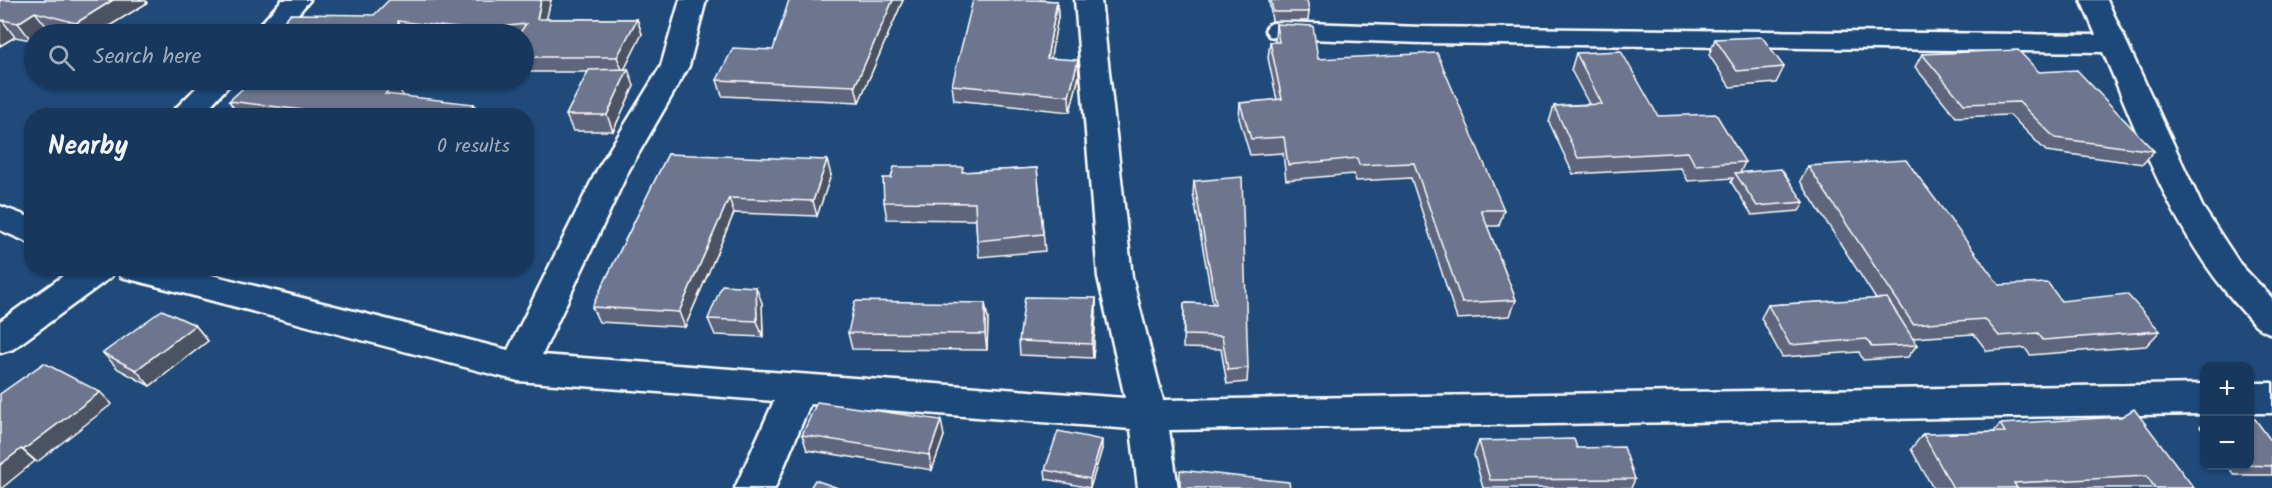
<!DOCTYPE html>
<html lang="en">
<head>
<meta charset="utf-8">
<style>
	:root { --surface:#17385c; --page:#244365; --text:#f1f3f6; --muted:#9eacbb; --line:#365272 }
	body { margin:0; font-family:Kalam,sans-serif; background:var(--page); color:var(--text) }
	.controls { position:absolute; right:18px; bottom:18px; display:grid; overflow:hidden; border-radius:12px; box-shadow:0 2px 4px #0004 }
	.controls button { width:54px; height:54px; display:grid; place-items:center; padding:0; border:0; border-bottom:2px solid var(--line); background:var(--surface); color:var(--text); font:30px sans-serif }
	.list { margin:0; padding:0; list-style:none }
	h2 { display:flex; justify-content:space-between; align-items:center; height:78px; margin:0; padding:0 24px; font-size:26px }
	h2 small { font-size:20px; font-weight:400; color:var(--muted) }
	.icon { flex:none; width:33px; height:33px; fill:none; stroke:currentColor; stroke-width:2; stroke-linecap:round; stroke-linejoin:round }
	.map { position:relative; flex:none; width:2272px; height:488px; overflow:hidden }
	.search { position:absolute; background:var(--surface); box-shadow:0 2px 4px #0004; left:24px; top:24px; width:510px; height:66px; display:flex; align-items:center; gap:15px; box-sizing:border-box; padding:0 21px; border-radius:33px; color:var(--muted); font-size:22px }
	.panel { position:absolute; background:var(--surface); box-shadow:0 2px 4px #0004; left:24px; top:108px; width:510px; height:168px; border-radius:24px }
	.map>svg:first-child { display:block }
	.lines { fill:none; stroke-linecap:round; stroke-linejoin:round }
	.minor-casing { stroke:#fff; stroke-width:5 }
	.minor { fill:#1f4a7a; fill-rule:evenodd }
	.wall { fill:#5e657b; stroke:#fff; stroke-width:1.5 }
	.shaded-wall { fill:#4c5264; stroke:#fff; stroke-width:1.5 }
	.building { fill:#6d758f; stroke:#fff; stroke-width:1.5 }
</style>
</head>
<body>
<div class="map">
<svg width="2272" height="488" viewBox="0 0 2272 488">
	<rect width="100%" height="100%" fill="#1f4a7a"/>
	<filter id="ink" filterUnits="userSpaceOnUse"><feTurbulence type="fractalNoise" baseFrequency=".0167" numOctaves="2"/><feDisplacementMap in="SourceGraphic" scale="12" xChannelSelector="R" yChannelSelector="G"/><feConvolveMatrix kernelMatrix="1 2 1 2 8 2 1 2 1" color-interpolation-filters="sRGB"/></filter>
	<g filter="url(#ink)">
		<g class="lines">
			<defs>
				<g id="minor">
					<path d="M 282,0 L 310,0 L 280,34 L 252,34 Z"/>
					<path d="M 680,0 L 706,0 L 689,66 L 629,170 L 542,355 L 1125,398 L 1098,277 L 1075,0 L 1101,0 L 1132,277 L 1163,400 L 2204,384 L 2204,414 L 1169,430 L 1178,488 L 1138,488 L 1131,429 L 810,404 L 775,488 L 735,488 L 774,401 L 518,381 L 133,280 L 121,277 L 116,268 L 184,268 L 508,350 L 597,170 L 661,66 Z"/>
					<path d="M 2081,0 L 2107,0 L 2202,206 L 2240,264 L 2272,298 L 2272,334 C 2256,329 2249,318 2238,306 C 2173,234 2141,140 2103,52 L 1422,43 L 1279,38 L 1269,36 L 1265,30 L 1269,24 L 1279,22 L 1422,27 L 2096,35 Z"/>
					<path d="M 204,80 L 234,80 L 201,116 L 168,116 Z"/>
					<path d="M 0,206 L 32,218 L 32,244 L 0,230 Z"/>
					<path d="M 74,268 L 116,268 L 111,277 L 13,349 L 0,353 L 0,321 Z"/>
					<rect x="2250" y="383" width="22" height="30"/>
				</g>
			</defs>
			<use href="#minor" class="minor-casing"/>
			<use href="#minor" class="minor"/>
		</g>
		<g class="wall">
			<path d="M 0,0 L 145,0 L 147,3 L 96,34 L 71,34 L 48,28 L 31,40 L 15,37 L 0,46 Z"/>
			<path d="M 551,0 L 546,19 L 637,19 L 642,34 L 624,70 L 634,86 L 613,131 L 573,131 L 566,115 L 588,72 L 524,72 L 524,34 L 273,34 Z"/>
			<path d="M 903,0 L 859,102 L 722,96 L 717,80 Z"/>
			<path d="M 1040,0 L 1057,1 L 1058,17 L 1050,58 L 1079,76 L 1070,112 L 954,100 L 952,85 Z"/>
			<path d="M 1269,0 L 1307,0 L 1309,12 L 1308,21 L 1272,21 Z"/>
			<path d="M 1276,24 L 1504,210 L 1499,226 L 1487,226 L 1516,300 L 1510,316 L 1457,319 L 1411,178 L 1356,181 L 1354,174 L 1286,180 L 1283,153 L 1250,155 L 1239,118 L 1240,103 L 1277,100 L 1268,58 L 1270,42 L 1275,42 Z"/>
			<path d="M 1715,39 L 1784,67 L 1776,83 L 1730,87 L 1709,55 Z"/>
			<path d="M 1576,53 L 1658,116 L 1745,162 L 1740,173 L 1804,202 L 1799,211 L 1752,215 L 1731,182 L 1733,178 L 1688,181 L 1681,168 L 1573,174 L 1549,122 L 1554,106 L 1589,104 L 1571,70 Z"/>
			<path d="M 1922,54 L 2039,72 L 2154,151 L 2143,164 L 2046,151 L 2010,115 L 1956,117 L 1915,67 Z"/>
			<path d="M 396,83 L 403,96 L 480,116 L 239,116 L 229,101 Z"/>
			<path d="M 668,154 L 831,175 L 817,216 L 734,213 L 685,327 L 599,322 L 592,307 Z"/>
			<path d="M 1808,166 L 1999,285 L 2061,301 L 2160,331 L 2146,346 L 2030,355 L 2025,348 L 1987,351 L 1974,334 L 1913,338 L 1917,345 L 1908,357 L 1863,360 L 1859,352 L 1782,357 L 1761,318 L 1768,305 L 1876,299 L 1800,181 Z"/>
			<path d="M 1037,168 L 1045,251 L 979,257 L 977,241 L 976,220 L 887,219 L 884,202 L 963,172 Z"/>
			<path d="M 1194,181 L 1248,368 L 1247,382 L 1227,384 L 1221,349 L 1183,348 L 1184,303 L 1213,304 L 1193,194 Z"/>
			<path d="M 1096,298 L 1096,312 L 1093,358 L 1020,355 L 1019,341 Z"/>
			<path d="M 762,303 L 763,337 L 715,335 L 708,319 Z"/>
			<path d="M 988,319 L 987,350 L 852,349 L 848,333 Z"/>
			<path d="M 195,325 L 208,341 L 150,386 L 118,369 L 103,353 Z"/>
			<path d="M 2205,423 L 2205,433 L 2200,427 Z"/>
			<path d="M 2000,424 L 2194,488 L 1933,488 L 1911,449 L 1923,434 L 1994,432 Z"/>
			<path d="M 802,435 L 944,436 L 932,470 L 807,450 Z"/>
			<path d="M 1479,441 L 1577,448 L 1635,479 L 1631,488 L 1483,488 L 1474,455 Z"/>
			<path d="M 2272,442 L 2272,475 L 2234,475 L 2227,465 L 2250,465 Z"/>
			<path d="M 1102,449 L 1090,488 L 1046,479 L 1045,470 Z"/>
		</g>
		<g class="shaded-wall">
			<path d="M 113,0 L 145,0 L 147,3 L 96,34 L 85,34 L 76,23 Z"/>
			<path d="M 541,0 L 551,0 L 543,34 L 537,19 Z"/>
			<path d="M 893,0 L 903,0 L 859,102 L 855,86 Z"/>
			<path d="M 1057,1 L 1058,17 L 1048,73 L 1047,58 Z"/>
			<path d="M 35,12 L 48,28 L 38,34 L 34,34 L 34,37 L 31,40 L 18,23 Z"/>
			<path d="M 637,19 L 642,34 L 623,72 L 617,57 Z"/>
			<path d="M 2,20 L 15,37 L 0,46 L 0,21 Z"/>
			<path d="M 398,21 L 405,34 L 398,34 Z"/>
			<path d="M 1078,60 L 1079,76 L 1070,112 L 1069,96 Z"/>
			<path d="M 628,69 L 634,86 L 613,131 L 607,115 Z"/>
			<path d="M 396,83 L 406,101 L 385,94 Z"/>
			<path d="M 474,104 L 480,116 L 465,116 Z"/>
			<path d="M 827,160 L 831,175 L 817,216 L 813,201 Z"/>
			<path d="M 729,198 L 734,213 L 685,327 L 679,312 Z"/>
			<path d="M 756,287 L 762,303 L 763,337 L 757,321 Z"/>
			<path d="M 1096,298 L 1096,312 L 1093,358 L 1092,344 Z"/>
			<path d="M 985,303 L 988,319 L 987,350 L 985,334 Z"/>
			<path d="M 195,325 L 208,341 L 150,386 L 136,370 Z"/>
			<path d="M 100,392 L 112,404 L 37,462 L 23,450 Z"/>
			<path d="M 941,420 L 944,436 L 932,470 L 929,455 Z"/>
			<path d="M 1102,440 L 1102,449 L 1090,488 L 1090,479 Z"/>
			<path d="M 21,449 L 35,461 L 2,488 L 0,488 L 0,465 Z"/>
		</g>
		<g class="building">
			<path d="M 0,0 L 113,0 L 76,23 L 35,12 L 18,23 L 2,20 L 0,21 Z"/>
			<path d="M 389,0 L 541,0 L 537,19 L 637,19 L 617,57 L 524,57 L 524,34 L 519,34 L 526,24 L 473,30 L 398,21 L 398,34 L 273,34 L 290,14 L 374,15 Z"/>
			<path d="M 789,0 L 893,0 L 855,86 L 717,80 L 733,48 L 773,50 Z"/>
			<path d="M 973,0 L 1036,0 L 1057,1 L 1047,58 L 1078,60 L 1069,96 L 952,85 Z"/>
			<path d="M 1271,0 L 1307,0 L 1309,12 L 1273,12 Z"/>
			<path d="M 1276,24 L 1313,26 L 1318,59 L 1437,53 L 1504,210 L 1481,210 L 1516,300 L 1462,303 L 1414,163 L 1359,165 L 1357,158 L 1288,165 L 1284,137 L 1251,139 L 1240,103 L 1282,99 L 1270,42 L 1279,42 Z"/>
			<path d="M 1762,37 L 1784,67 L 1737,71 L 1715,39 Z"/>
			<path d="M 2018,50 L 2039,72 L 2077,70 L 2154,151 L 2055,138 L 2019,102 L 1964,104 L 1922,54 Z"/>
			<path d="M 1621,51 L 1658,116 L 1716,114 L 1745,162 L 1695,165 L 1688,152 L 1578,158 L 1554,106 L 1602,104 L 1576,53 Z"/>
			<path d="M 628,69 L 607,115 L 566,115 L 589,70 Z"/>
			<path d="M 252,80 L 372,80 L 396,83 L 385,94 L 474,104 L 465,116 L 304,116 L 298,114 L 303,110 L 229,101 Z"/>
			<path d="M 668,154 L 827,160 L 813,201 L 729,198 L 679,312 L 592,307 Z"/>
			<path d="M 1906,160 L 1999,285 L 2048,283 L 2061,301 L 2127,294 L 2160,331 L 2043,340 L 2038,333 L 1999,336 L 1985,319 L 1913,324 L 1808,166 Z"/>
			<path d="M 894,167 L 963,167 L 962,172 L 1037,168 L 1043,234 L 977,241 L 975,203 L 884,202 L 883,178 L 891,178 Z"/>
			<path d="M 1781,169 L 1804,202 L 1757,206 L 1735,173 Z"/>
			<path d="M 1242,177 L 1248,368 L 1228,370 L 1222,336 L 1184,335 L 1184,303 L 1216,304 L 1194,181 Z"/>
			<path d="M 722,285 L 756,287 L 757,321 L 708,319 Z"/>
			<path d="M 1025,297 L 1096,298 L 1092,344 L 1019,341 Z"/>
			<path d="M 1887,298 L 1917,345 L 1872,347 L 1867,339 L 1790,345 L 1768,305 Z"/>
			<path d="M 855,301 L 985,303 L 985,334 L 848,333 Z"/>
			<path d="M 162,310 L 195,325 L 136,370 L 103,353 Z"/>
			<path d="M 44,363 L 100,392 L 23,450 L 21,449 L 0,465 L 0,394 Z"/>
			<path d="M 817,402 L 941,420 L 929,455 L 802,435 Z"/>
			<path d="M 2134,409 L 2194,488 L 2155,488 L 2147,476 L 2014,483 L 2017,488 L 1953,488 L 1923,434 L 2005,432 L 2000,424 L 2121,417 Z"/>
			<path d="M 2250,418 L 2255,419 L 2272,442 L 2272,466 L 2243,465 L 2250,465 Z"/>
			<path d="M 1058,431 L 1102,440 L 1090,479 L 1045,470 Z"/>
			<path d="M 1574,439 L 1577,448 L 1624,447 L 1635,479 L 1490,480 L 1479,441 Z"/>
			<path d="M 1180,470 L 1289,482 L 1290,488 L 1180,488 Z"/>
			<path d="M 815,480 L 838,488 L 810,488 Z"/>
		</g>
	</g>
</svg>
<div class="controls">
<button>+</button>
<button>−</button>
</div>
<div class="search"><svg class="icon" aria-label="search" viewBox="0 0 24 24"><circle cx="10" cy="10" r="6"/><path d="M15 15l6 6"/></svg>Search here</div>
<section class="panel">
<h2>Nearby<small>0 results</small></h2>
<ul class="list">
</ul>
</section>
</div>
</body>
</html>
